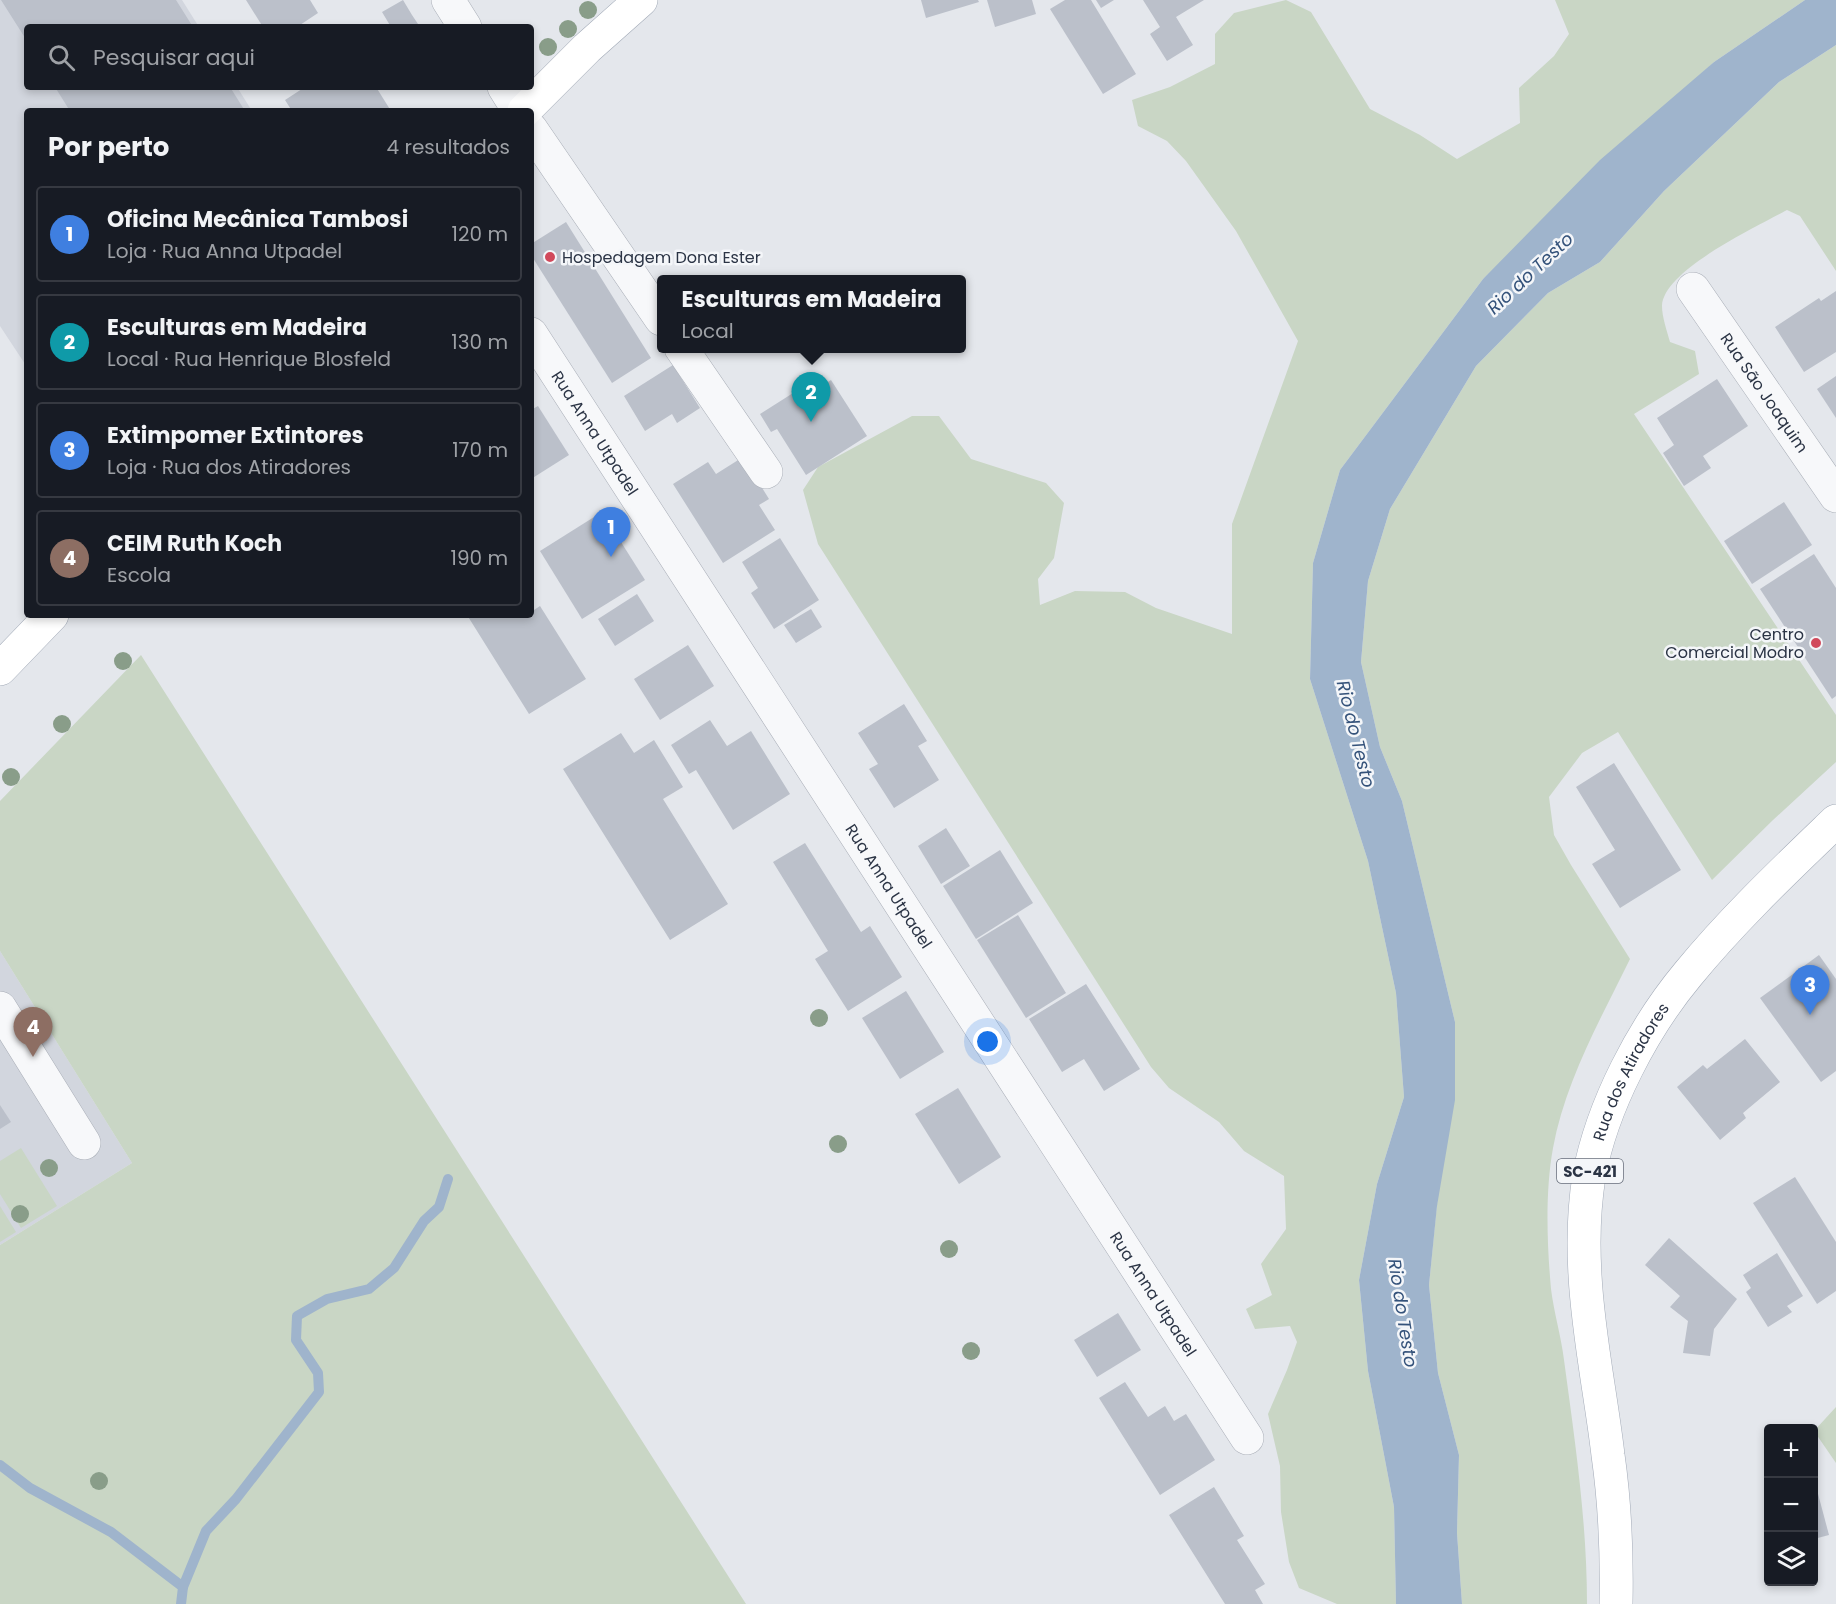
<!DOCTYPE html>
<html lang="pt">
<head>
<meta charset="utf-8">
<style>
	:root { --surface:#171b24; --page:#20242c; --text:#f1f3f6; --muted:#9ea1a6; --line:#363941; --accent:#8c9099 }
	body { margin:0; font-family:Poppins,sans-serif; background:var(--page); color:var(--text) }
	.controls { position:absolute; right:18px; bottom:18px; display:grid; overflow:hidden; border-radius:6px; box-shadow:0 3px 9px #0003 }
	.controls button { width:54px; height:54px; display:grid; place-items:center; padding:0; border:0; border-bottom:2px solid var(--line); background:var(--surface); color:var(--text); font:30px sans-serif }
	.you { position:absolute; left:988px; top:1042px; width:21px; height:21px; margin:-15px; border:4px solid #fff; border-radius:50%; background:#1a73e8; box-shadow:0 0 0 9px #1a73e833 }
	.badge { display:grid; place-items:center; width:39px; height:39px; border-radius:50%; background:var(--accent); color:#fff; font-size:20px; font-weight:700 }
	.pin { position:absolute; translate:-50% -50px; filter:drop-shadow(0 2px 3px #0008) }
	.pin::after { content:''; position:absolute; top:32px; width:21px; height:18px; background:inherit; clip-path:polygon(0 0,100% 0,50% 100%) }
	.popup { position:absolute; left:657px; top:275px; width:309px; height:78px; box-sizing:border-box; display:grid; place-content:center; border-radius:6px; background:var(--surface); filter:drop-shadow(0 2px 4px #0005); font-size:20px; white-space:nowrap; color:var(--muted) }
	.popup b { font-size:22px; color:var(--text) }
	.popup::after { content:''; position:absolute; left:50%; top:100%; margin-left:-12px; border:12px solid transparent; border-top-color:var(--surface) }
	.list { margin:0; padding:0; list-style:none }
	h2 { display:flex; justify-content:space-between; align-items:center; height:78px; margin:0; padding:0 24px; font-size:26px }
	h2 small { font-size:20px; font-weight:400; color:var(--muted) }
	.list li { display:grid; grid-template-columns:39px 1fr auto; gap:18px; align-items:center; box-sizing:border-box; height:96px; margin:0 12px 12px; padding:0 12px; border:2px solid var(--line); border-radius:6px }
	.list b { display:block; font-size:22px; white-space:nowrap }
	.list p { margin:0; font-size:20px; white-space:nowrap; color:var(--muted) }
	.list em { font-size:20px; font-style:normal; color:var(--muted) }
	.icon { flex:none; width:33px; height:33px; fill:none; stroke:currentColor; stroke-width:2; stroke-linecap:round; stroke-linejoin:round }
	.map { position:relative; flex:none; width:1836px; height:1604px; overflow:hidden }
	.search { position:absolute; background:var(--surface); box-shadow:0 3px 9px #0003; left:24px; top:24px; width:510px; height:66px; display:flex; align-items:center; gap:15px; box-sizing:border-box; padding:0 21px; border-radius:6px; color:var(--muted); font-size:22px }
	.panel { position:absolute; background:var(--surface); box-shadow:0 3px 9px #0003; left:24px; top:108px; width:510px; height:510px; border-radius:6px }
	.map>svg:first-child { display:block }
	.built { fill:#d2d6de }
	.green { fill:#c9d6c5 }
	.water { fill:#9fb4cc }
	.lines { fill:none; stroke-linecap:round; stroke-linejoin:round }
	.stream { stroke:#9fb4cc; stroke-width:10 }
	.building { fill:#bbc0ca }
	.minor-casing { stroke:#a9aeb7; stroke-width:34 }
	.major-casing { stroke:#a3abb8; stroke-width:34 }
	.minor { stroke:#f7f8fa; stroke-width:33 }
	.major { stroke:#fff; stroke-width:33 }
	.tree { fill:#899d89 }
	.poi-dot { fill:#d1495b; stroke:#f4f6f9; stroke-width:2 }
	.labels { text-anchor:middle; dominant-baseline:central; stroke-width:5; stroke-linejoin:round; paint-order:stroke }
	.shield { fill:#f4f6f9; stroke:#676e7b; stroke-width:1.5 }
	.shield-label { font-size:15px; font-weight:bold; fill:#2b3445 }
	.poi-label { font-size:16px; fill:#2b3445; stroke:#f4f6f9; text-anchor:start }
	.street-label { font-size:16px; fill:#2b3445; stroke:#f4f6f9 }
	.water-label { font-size:18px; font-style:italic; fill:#34527a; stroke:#f4f6f9 }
</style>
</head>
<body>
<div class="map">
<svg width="1836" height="1604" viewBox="0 0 1836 1604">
	<rect width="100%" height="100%" fill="#e4e7ec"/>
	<g class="built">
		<path d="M 0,0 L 182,0 L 199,27 L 27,27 L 27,87 L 237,87 L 252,111 L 27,111 L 27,367 L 0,326 Z"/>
		<path d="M 0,951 L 132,1163 L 0,1245 Z"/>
	</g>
	<g class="green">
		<path d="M 1286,0 L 1311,12 L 1370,109 L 1420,135 L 1457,159 L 1520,123 L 1519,88 L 1554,56 L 1569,34 L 1555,0 L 1805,0 L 1714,62 L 1483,279 L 1340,470 L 1313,563 L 1310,679 L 1368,861 L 1396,993 L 1404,1097 L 1377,1184 L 1359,1280 L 1368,1371 L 1394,1507 L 1396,1604 L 1337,1604 L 1299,1588 L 1289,1562 L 1281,1512 L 1280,1466 L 1268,1414 L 1287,1370 L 1297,1342 L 1290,1326 L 1255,1329 L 1246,1309 L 1272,1295 L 1261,1264 L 1286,1229 L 1284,1176 L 1244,1151 L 1219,1122 L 1169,1088 L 1151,1067 L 818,544 L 803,490 L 818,467 L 912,416 L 939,416 L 971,459 L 1046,483 L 1064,503 L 1054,558 L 1038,579 L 1040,605 L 1075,591 L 1125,592 L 1156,608 L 1232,634 L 1232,524 L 1298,341 L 1236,231 L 1186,161 L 1167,141 L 1138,126 L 1132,100 L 1170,87 L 1215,64 L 1215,34 L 1234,13 Z"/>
		<path d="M 1836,45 L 1836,271 L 1800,216 L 1787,210 C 1758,226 1663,270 1662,306 C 1662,317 1667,331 1670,342 L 1695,351 L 1699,374 L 1634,414 L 1836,715 L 1836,762 L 1773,820 L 1712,880 L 1618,732 L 1582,753 L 1549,797 L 1554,835 L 1571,865 L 1630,959 C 1600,1020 1565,1082 1553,1148 C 1545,1192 1547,1244 1551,1289 C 1554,1313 1561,1336 1564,1360 C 1575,1441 1587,1522 1587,1604 L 1462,1604 L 1457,1533 L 1459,1455 L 1438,1373 L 1429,1285 L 1455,1022 L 1402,801 L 1380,747 L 1361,662 L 1368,581 L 1390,509 L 1476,366 L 1548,293 L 1600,262 L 1664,191 L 1779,82 Z"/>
		<path d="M 141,655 L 746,1604 L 0,1604 L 0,1245 L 132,1163 L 0,951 L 0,801 Z"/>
		<path d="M 21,1148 L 57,1206 L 21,1228 L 0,1194 L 0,1161 Z"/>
		<path d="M 0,1206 L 16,1232 L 0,1242 Z"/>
		<path d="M 1836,1407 L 1836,1463 L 1814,1431 Z"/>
	</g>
	<path class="water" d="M 1805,0 L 1836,0 L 1836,45 L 1779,82 L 1664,191 L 1600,262 L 1548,293 L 1476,366 L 1390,509 L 1368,581 L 1361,662 L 1380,747 L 1402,801 L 1455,1022 L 1455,1100 L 1437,1206 L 1429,1285 L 1438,1373 L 1459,1455 L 1457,1533 L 1462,1604 L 1396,1604 L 1394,1507 L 1368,1371 L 1359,1280 L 1377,1184 L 1404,1097 L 1396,993 L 1368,861 L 1310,679 L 1313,563 L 1340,470 L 1483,279 L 1600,160 L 1714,62 Z"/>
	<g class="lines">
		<g class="stream">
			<path d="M 0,1465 L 30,1488 L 111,1532 L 183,1587 L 181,1604"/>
			<path d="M 183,1587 L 206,1531 L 236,1499 L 319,1392 L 318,1373 L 296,1340 L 297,1316 L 327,1299 L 369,1289 L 394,1268 L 424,1221 L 439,1207 L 448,1179"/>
		</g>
	</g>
	<g class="building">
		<path d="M 1,0 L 176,0 L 193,27 L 27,27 L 27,41 Z"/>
		<path d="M 246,0 L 310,0 L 318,13 L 297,27 L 263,27 Z"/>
		<path d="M 403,0 L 412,15 L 420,27 L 391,27 L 382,12 Z"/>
		<path d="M 921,0 L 978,0 L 979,2 L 926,18 Z"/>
		<path d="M 987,0 L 1032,0 L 1036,14 L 995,27 Z"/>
		<path d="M 1065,0 L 1091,0 L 1136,74 L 1103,94 L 1050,9 Z"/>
		<path d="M 1096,0 L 1114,0 L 1101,8 Z"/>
		<path d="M 1143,0 L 1204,0 L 1176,17 L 1193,45 L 1167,61 L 1150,34 L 1160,27 Z"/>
		<path d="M 55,87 L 230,87 L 245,111 L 70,111 Z"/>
		<path d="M 305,87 L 332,87 L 333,90 L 338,87 L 376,87 L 391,111 L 292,111 L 285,100 Z"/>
		<path d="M 566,222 L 651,358 L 612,383 L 531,255 L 531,244 Z"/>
		<path d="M 1836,291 L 1836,352 L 1804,372 L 1775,327 L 1819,298 L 1821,301 Z"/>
		<path d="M 673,365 L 700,408 L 677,423 L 672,414 L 645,431 L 624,396 Z"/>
		<path d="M 1836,376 L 1836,418 L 1817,389 Z"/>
		<path d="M 1717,379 L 1748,426 L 1703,456 L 1711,468 L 1684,486 L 1663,453 L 1674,445 L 1657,418 Z"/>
		<path d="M 831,380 L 867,436 L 806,475 L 777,429 L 771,432 L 760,414 L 801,388 L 806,396 Z"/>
		<path d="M 538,406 L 569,455 L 531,479 L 531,410 Z"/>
		<path d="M 743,457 L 769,499 L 759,505 L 775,530 L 723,563 L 673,484 L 708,462 L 716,474 Z"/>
		<path d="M 1784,502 L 1812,545 L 1752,584 L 1724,541 Z"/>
		<path d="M 602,512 L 645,580 L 582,619 L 540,551 Z"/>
		<path d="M 780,538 L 819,600 L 774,629 L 751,593 L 758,588 L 742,562 Z"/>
		<path d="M 1814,554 L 1836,588 L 1836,696 L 1832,699 L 1760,589 Z"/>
		<path d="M 637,594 L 654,621 L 615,646 L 598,619 Z"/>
		<path d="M 540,606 L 586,679 L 529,714 L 467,615 L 531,615 L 531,612 Z"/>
		<path d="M 811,609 L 822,627 L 796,643 L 784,625 Z"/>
		<path d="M 688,645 L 714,686 L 660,720 L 634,679 Z"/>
		<path d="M 904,704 L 927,741 L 918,746 L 939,780 L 894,808 L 869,769 L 878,764 L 858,733 Z"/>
		<path d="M 710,720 L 727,746 L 751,731 L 790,794 L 733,830 L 696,770 L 689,774 L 671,745 Z"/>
		<path d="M 621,733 L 634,753 L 654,740 L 683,787 L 663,799 L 728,904 L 670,940 L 563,769 Z"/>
		<path d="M 1614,763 L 1681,870 L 1620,908 L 1592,864 L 1615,850 L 1576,787 Z"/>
		<path d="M 946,828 L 970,866 L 941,884 L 918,846 Z"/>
		<path d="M 805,843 L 861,932 L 870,926 L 902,977 L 848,1011 L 815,959 L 828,951 L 773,862 Z"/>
		<path d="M 1000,850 L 1033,903 L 976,939 L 943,886 Z"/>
		<path d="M 1018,915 L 1066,993 L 1026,1018 L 977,940 Z"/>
		<path d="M 1819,955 L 1836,979 L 1836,1071 L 1821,1082 L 1760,998 Z"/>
		<path d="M 1086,984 L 1140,1069 L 1104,1091 L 1084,1059 L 1062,1072 L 1029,1019 Z"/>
		<path d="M 906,991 L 944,1052 L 900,1079 L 862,1018 Z"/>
		<path d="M 1745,1039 L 1780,1082 L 1743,1113 L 1746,1118 L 1720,1140 L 1677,1087 L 1703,1065 L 1707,1069 Z"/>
		<path d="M 958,1088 L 1001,1157 L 959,1184 L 915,1114 Z"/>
		<path d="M 0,1105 L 11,1122 L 0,1129 Z"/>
		<path d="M 1795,1177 L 1836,1242 L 1836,1291 L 1817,1304 L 1753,1203 Z"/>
		<path d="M 1669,1238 L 1737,1299 L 1714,1329 L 1710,1356 L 1683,1353 L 1688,1321 L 1670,1307 L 1680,1296 L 1645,1265 Z"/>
		<path d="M 1777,1253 L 1803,1296 L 1787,1306 L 1792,1312 L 1768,1327 L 1746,1292 L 1751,1288 L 1743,1275 Z"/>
		<path d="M 1118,1313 L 1141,1350 L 1097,1377 L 1074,1340 Z"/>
		<path d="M 1125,1382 L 1148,1417 L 1165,1406 L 1174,1421 L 1186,1414 L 1215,1460 L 1160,1495 L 1099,1398 Z"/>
		<path d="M 1214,1487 L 1244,1536 L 1237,1540 L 1265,1584 L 1255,1590 L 1263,1604 L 1225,1604 L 1169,1515 Z"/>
		<path d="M 1817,1490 L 1829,1535 L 1814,1539 L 1814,1491 Z"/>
	</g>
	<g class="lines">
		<defs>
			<g id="minor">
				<path d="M 448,0 L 465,27"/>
				<path d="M 504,87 L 519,111"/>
				<path d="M 531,129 L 661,319"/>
				<path id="s1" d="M 1693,289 L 1836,496"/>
				<path id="s2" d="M 531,334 L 1247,1438"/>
				<path d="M 681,348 L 766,472"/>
				<path d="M 0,1008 L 84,1143"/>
			</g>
			<g id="major">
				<path d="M 524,111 L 587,48 L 641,0"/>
				<path d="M 0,669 L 52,615"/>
				<path id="s3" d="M 1616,1604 C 1617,1554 1615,1504 1608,1455 C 1601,1395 1588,1335 1585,1275 C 1583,1242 1584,1208 1589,1176 C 1602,1106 1643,1028 1688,974 C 1733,919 1785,870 1836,821"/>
			</g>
		</defs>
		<use href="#minor" class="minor-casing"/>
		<use href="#major" class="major-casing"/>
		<use href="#minor" class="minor"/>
		<use href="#major" class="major"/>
	</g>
	<g class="tree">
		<circle cx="588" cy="10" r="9"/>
		<circle cx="568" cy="29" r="9"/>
		<circle cx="548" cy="47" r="9"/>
		<circle cx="123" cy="661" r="9"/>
		<circle cx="62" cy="724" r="9"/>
		<circle cx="11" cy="777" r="9"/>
		<circle cx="819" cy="1018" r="9"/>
		<circle cx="838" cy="1144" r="9"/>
		<circle cx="49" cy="1168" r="9"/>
		<circle cx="20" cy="1214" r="9"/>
		<circle cx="949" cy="1249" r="9"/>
		<circle cx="971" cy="1351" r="9"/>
		<circle cx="99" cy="1481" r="9"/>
	</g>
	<g class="poi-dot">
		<circle cx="550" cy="257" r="6"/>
		<circle cx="1816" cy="643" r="6"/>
	</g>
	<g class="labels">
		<rect class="shield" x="1557" y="1159" width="66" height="24" rx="4.5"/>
		<g class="shield-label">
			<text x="1590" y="1171">SC-421</text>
		</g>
		<g class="poi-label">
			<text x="562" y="257">Hospedagem Dona Ester</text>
			<text x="1804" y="634" text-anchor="end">Centro<tspan x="1804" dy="18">Comercial Modro</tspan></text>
		</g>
		<g class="street-label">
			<text stroke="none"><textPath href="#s1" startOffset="126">Rua São Joaquim</textPath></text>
			<text stroke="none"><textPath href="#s2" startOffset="118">Rua Anna Utpadel</textPath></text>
			<text stroke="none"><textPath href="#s2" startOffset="658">Rua Anna Utpadel</textPath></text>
			<text stroke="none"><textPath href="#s3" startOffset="543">Rua dos Atiradores</textPath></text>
			<text stroke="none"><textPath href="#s2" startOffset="1144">Rua Anna Utpadel</textPath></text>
		</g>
		<g class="water-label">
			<text transform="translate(1530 273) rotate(-43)">Rio do Testo</text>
			<text transform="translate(1356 734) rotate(76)">Rio do Testo</text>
			<text transform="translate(1403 1313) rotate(81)">Rio do Testo</text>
		</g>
	</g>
</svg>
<div class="controls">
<button>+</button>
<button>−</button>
<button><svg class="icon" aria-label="layers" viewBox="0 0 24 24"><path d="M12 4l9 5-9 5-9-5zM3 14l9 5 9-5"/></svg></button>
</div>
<div class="you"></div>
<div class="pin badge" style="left:611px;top:557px;background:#3f7fe0">1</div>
<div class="pin badge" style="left:811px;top:422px;background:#0f9aa8">2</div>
<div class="popup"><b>Esculturas em Madeira</b>Local</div>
<div class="pin badge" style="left:1810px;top:1015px;background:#3f7fe0">3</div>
<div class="pin badge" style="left:33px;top:1057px;background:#8d6e63">4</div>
<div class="search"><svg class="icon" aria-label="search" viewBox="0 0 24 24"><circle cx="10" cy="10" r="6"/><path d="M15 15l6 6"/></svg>Pesquisar aqui</div>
<section class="panel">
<h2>Por perto<small>4 resultados</small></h2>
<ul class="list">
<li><span class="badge" style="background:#3f7fe0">1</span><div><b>Oficina Mecânica Tambosi</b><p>Loja · Rua Anna Utpadel</p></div><em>120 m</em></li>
<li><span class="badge" style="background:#0f9aa8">2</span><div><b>Esculturas em Madeira</b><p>Local · Rua Henrique Blosfeld</p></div><em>130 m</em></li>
<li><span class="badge" style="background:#3f7fe0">3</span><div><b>Extimpomer Extintores</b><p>Loja · Rua dos Atiradores</p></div><em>170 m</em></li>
<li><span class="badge" style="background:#8d6e63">4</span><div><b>CEIM Ruth Koch</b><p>Escola</p></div><em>190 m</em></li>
</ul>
</section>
</div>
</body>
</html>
